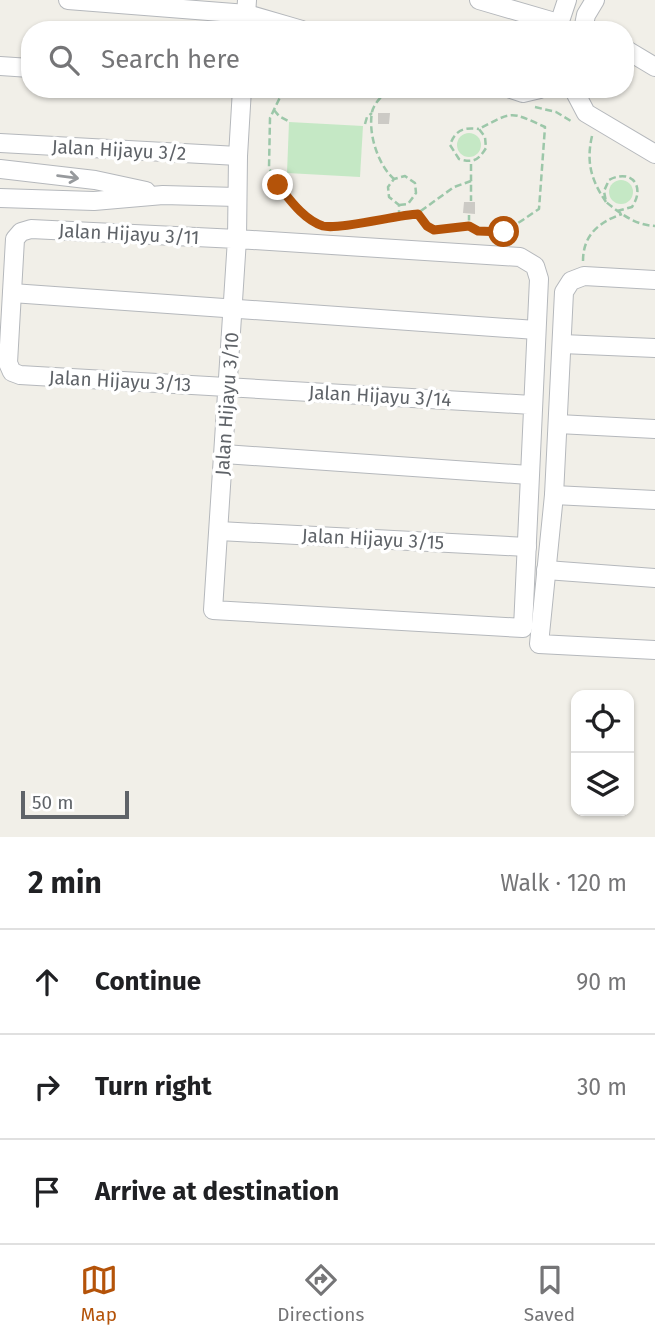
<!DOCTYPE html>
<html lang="en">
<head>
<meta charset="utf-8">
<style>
	:root { --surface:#fff; --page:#f2f2f2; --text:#202124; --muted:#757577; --line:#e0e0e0; --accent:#b45309 }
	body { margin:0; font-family:"Fira Sans",sans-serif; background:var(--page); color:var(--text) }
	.controls { position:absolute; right:21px; bottom:21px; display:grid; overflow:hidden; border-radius:14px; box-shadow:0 2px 5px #0004 }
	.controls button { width:63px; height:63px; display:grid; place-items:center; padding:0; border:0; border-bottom:2px solid var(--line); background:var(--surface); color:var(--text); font:35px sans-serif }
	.scale { position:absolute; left:21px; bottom:18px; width:108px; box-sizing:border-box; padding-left:7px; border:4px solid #5f6368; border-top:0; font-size:19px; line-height:24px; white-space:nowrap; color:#5f6368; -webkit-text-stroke:5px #fff; paint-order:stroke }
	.stop { position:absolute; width:21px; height:21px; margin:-16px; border:5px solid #b45309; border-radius:50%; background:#fff }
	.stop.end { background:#b45309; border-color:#fff; box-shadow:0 2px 7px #0008 }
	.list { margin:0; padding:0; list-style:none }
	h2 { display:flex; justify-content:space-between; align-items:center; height:91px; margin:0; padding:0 28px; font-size:30px }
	h2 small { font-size:23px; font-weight:400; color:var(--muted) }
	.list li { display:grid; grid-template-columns:46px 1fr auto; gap:21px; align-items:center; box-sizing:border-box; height:105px; padding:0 28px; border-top:2px solid var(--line) }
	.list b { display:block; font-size:26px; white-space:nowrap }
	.list em { font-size:23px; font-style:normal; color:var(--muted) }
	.icon { flex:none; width:38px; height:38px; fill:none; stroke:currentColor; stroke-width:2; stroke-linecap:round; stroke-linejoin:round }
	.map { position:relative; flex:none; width:655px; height:837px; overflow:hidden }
	.search { position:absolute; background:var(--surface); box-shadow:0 2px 5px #0004; left:21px; right:21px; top:21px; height:77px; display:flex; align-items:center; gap:18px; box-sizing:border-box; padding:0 24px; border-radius:28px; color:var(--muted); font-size:26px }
	.sheet { height:406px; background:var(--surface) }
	nav { display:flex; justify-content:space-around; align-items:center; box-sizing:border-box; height:98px; border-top:2px solid var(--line); background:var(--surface); font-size:19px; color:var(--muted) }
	nav a { display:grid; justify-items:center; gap:4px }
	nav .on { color:var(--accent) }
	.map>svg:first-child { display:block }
	.green { fill:#c5e8c5 }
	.building { fill:#cccac5 }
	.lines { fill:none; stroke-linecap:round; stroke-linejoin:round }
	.minor-casing { stroke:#b5b8bc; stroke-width:20 }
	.path { stroke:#9cc7a9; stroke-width:2.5; stroke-dasharray:7 3.5; stroke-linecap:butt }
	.minor { stroke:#fff; stroke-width:18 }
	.oneway { stroke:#979a9d }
	.route { stroke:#b45309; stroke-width:9 }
	.labels { text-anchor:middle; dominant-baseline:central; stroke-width:7; stroke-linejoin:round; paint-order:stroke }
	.street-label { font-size:19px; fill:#5f6368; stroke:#fff }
</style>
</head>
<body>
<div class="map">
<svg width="655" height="837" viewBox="0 0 655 837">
	<rect width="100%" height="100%" fill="#f1efe8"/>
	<g class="green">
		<path d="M 289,122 L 363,126 L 360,177 L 287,173 Z"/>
		<circle cx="469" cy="145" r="12"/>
		<circle cx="621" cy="192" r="12"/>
	</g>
	<g class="building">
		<path d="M 378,113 L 390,113 L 389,124 L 378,124 Z"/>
		<path d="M 464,202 L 475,202 L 475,214 L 463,213 Z"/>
	</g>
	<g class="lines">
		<defs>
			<g id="minor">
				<path d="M 68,0 L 247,14 L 302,30"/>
				<path d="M 479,0 L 558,23"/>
				<path d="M 245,30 L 247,0"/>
				<path d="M 557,30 L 567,0"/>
				<path d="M 583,30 L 586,15 L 595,0"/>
				<path d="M 625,49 L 655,67"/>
				<path d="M 0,66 L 30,68"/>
				<path d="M 242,89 L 238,156 L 237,239 L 213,610 L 523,628 L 539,279 L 535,266 L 520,257 L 237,239 L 31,229 L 21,232 L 15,239 L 8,363 L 12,372 L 20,375 L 532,405"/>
				<path d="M 511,89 L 523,93 L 540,89"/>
				<path d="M 576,89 L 576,94 L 586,113 L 655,154"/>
				<path d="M 0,143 L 238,156"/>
				<path d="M 0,169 L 95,180 L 146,191"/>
				<path d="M 0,198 L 94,201 L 163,195 L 237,197"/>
				<path d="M 655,280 L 584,276 L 571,281 L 564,292 L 554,495 L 539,644 L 655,650"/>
				<path d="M 12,293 L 536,330"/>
				<path d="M 562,344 L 655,348"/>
				<path d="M 558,424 L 655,429"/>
				<path d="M 224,454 L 529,475"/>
				<path d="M 554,495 L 655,500"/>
				<path d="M 219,531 L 527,547"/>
				<path d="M 546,570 L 655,578"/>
			</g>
		</defs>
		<use href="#minor" class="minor-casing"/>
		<g class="path">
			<path d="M 284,89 L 270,118 L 269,168 L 278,185 L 300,211 L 323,226 L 336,227 L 418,213 L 454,187 L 471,181 L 471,201"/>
			<path d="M 387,89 C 382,97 374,103 372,112 C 368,134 378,165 394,179"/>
			<path d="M 468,89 L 498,97"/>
			<path d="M 535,107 L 556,112 L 571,121"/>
			<path d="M 274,110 L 279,116 L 288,121"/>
			<path d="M 365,124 L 367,117 L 372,113"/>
			<path d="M 592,136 C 586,162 591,180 606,202"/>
			<path d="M 471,164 L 471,181"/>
			<path d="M 399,205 L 408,204 L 416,193 L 415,183 L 405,176 L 394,179 L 388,187 L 389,197 L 399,205 L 399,215"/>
			<path d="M 617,211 L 632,207 C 646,186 631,168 609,180 L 604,191 L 606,202 C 621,214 635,225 655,226"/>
			<path d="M 418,214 C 437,240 443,226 469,226 L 469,215"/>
			<path d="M 469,226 C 497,242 516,224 539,209 L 545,127 C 510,111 513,111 479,129 L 485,137 L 486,148 C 478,161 473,163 459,159 L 450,145 C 455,130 464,127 479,129"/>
			<path d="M 583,261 C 583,235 599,222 622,214"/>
		</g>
		<use href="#minor" class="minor"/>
	</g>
	<defs><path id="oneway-shaft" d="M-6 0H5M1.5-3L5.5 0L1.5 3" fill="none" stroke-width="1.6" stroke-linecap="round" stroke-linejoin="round" transform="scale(1.75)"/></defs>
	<use class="oneway" href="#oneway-shaft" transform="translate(68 177) rotate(7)"/>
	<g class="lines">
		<path class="route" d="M 278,185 C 290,200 304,220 323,226 C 339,230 397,215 418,214 L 427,226 L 434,230 L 469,226 L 478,231 L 504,232"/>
	</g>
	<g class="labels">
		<g class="street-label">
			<text transform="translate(119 150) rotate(3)">Jalan Hijayu 3/2</text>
			<text transform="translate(129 234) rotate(3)">Jalan Hijayu 3/11</text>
			<text transform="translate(120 381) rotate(3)">Jalan Hijayu 3/13</text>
			<text transform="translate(380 396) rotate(3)">Jalan Hijayu 3/14</text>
			<text transform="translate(227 404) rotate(-86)">Jalan Hijayu 3/10</text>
			<text transform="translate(373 539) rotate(3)">Jalan Hijayu 3/15</text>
		</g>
	</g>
</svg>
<div class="controls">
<button><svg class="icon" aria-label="locate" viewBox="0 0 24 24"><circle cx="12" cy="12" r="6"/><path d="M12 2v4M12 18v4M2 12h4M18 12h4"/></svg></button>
<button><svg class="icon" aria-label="layers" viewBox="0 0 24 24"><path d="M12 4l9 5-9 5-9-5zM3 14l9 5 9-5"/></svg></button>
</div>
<div class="scale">50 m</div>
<div class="stop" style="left:504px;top:232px"></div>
<div class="stop end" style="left:278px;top:185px"></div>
<div class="search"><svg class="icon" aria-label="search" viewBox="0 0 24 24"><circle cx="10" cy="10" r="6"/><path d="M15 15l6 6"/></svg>Search here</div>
</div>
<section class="sheet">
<h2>2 min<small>Walk · 120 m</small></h2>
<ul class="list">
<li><svg class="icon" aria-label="ahead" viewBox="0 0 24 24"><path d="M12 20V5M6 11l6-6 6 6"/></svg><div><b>Continue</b></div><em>90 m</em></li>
<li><svg class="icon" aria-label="right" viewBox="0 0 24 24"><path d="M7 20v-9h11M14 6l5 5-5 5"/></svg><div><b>Turn right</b></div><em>30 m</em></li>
<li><svg class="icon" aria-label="arrive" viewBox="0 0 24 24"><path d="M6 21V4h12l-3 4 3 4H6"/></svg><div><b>Arrive at destination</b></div></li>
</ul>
</section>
<nav>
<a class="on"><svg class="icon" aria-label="map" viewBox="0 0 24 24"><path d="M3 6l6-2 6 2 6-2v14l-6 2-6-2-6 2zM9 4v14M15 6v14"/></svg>Map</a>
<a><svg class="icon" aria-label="directions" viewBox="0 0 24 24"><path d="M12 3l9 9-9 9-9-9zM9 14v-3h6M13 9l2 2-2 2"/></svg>Directions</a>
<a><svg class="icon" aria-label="saved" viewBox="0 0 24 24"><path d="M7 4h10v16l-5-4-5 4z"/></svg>Saved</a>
</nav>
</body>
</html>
